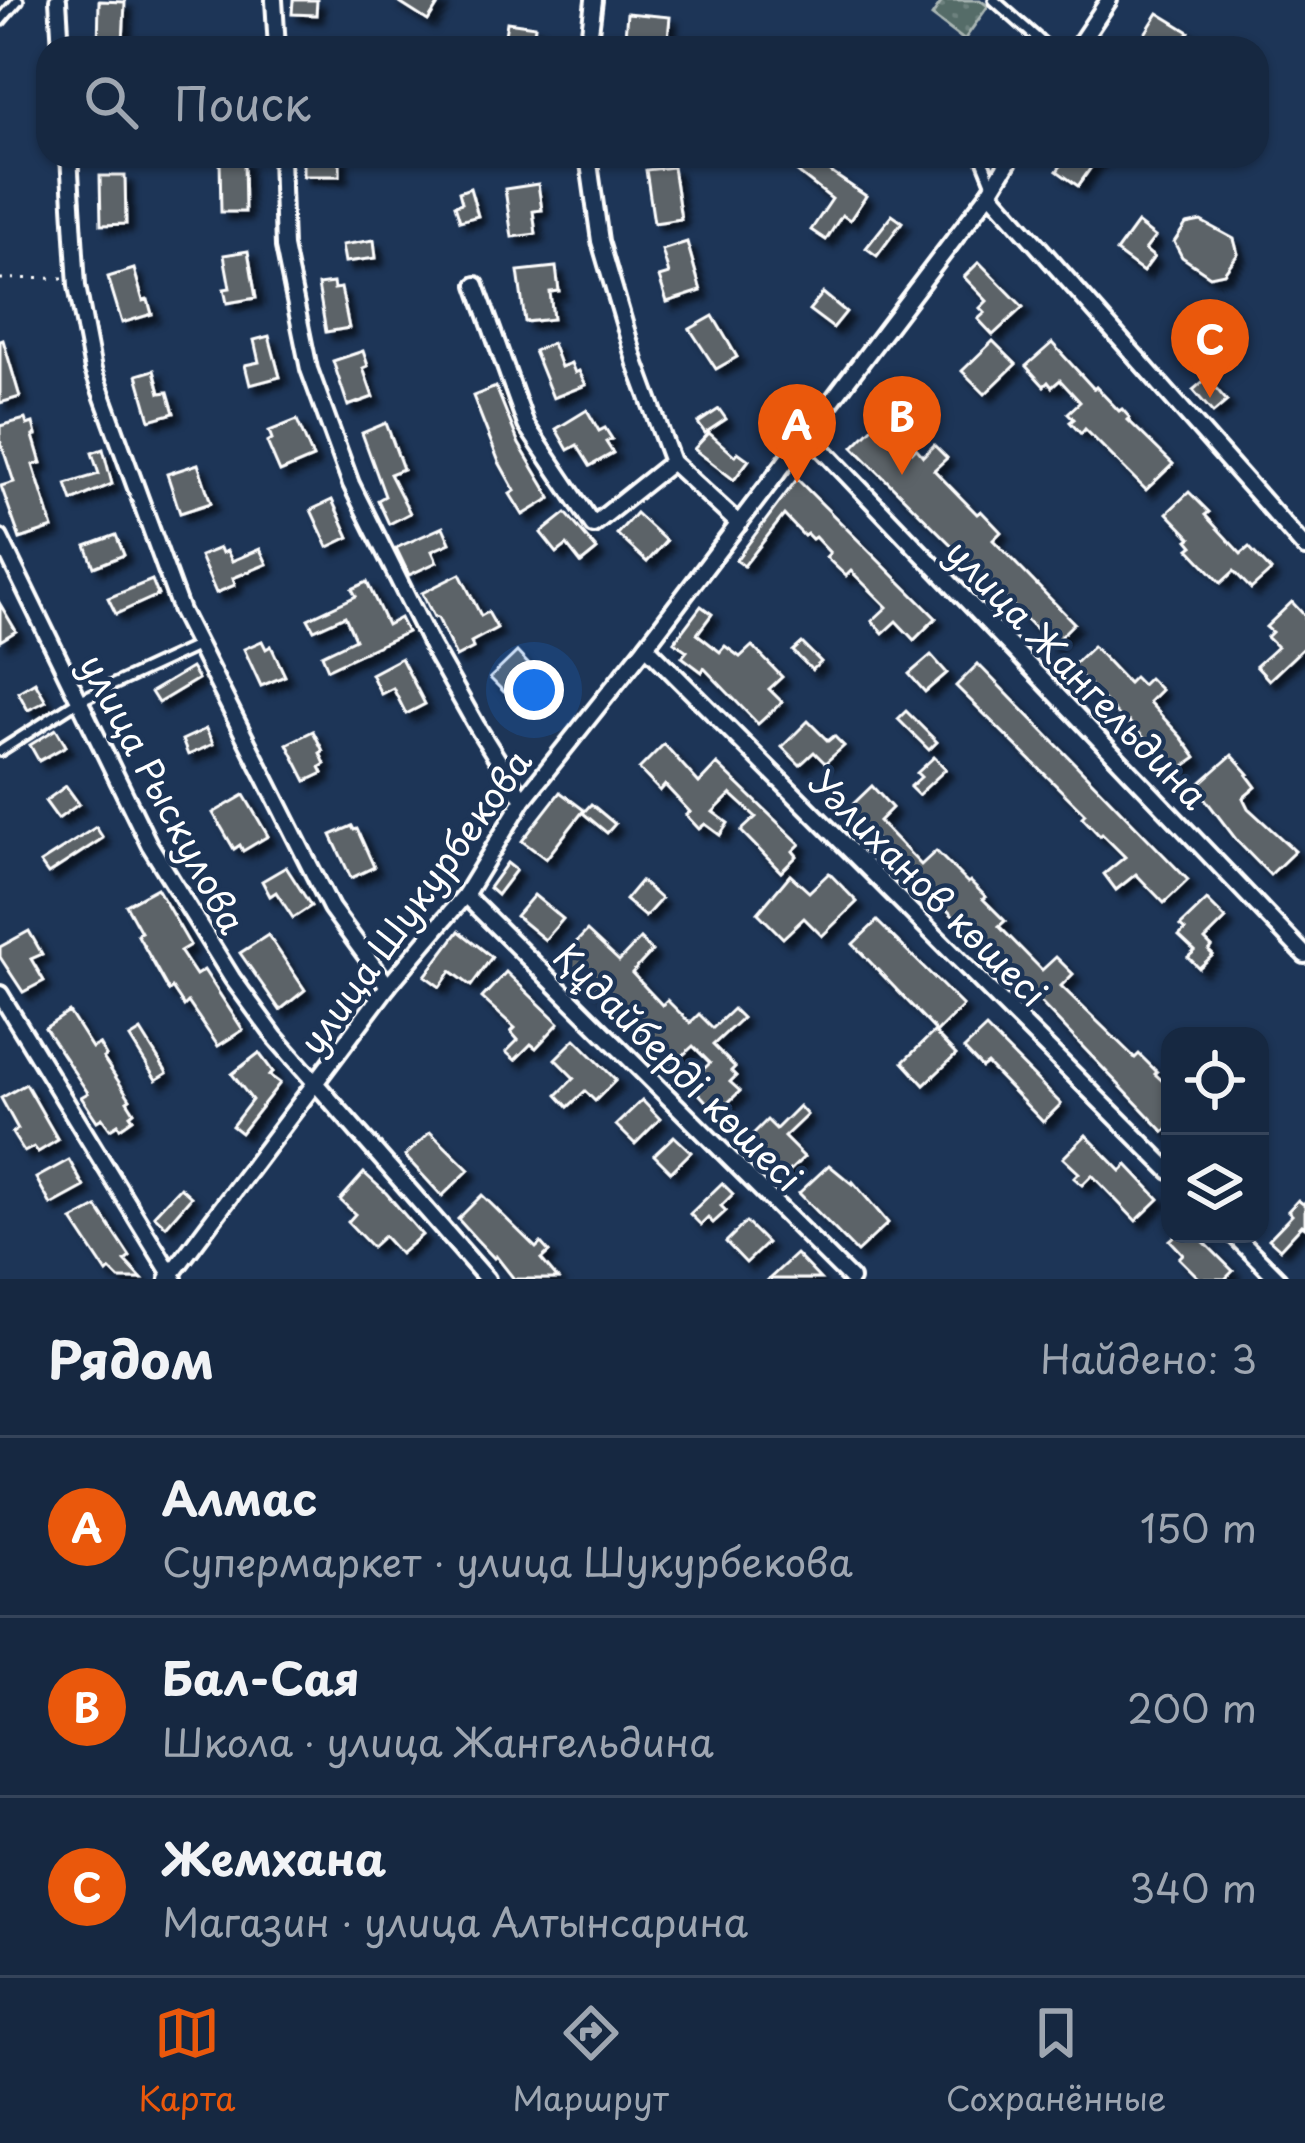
<!DOCTYPE html>
<html lang="ru">
<head>
<meta charset="utf-8">
<style>
	:root { --surface:#162841; --page:#23344c; --text:#f1f3f6; --muted:#9ea6b1; --line:#35445a; --accent:#ea580c }
	body { margin:0; font-family:"Playpen Sans",sans-serif; background:var(--page); color:var(--text) }
	.controls { position:absolute; right:36px; bottom:36px; display:grid; overflow:hidden; border-radius:24px; box-shadow:0 3px 9px #0004 }
	.controls button { width:108px; height:108px; display:grid; place-items:center; padding:0; border:0; border-bottom:3px solid var(--line); background:var(--surface); color:var(--text); font:60px sans-serif }
	.you { position:absolute; left:534px; top:690px; width:42px; height:42px; margin:-30px; border:9px solid #fff; border-radius:50%; background:#1a73e8; box-shadow:0 0 0 18px #1a73e833 }
	.badge { display:grid; place-items:center; width:78px; height:78px; border-radius:50%; background:var(--accent); color:#fff; font-size:39px; font-weight:700 }
	.pin { position:absolute; translate:-50% -99px; filter:drop-shadow(0 3px 6px #0008) }
	.pin::after { content:''; position:absolute; top:63px; width:42px; height:36px; background:inherit; clip-path:polygon(0 0,100% 0,50% 100%) }
	.list { margin:0; padding:0; list-style:none }
	h2 { display:flex; justify-content:space-between; align-items:center; height:156px; margin:0; padding:0 48px; font-size:51px }
	h2 small { font-size:39px; font-weight:400; color:var(--muted) }
	.list li { display:grid; grid-template-columns:78px 1fr auto; gap:36px; align-items:center; box-sizing:border-box; height:180px; padding:0 48px; border-top:3px solid var(--line) }
	.list b { display:block; font-size:45px; white-space:nowrap }
	.list p { margin:0; font-size:39px; white-space:nowrap; color:var(--muted) }
	.list em { font-size:39px; font-style:normal; color:var(--muted) }
	.icon { flex:none; width:66px; height:66px; fill:none; stroke:currentColor; stroke-width:2; stroke-linecap:round; stroke-linejoin:round }
	.map { position:relative; flex:none; width:1305px; height:1279px; overflow:hidden }
	.search { position:absolute; background:var(--surface); box-shadow:0 3px 9px #0004; left:36px; right:36px; top:36px; height:132px; display:flex; align-items:center; gap:30px; box-sizing:border-box; padding:0 42px; border-radius:36px; color:var(--muted); font-size:45px }
	.sheet { height:696px; background:var(--surface) }
	nav { display:flex; justify-content:space-around; align-items:center; box-sizing:border-box; height:168px; border-top:3px solid var(--line); background:var(--surface); font-size:33px; color:var(--muted) }
	nav a { display:grid; justify-items:center; gap:6px }
	nav .on { color:var(--accent) }
	.map>svg:first-child { display:block }
	.park { fill:url(#park-dots); stroke:#aab6b4; stroke-width:3 }
	.building { fill:#5c6368; stroke:#fff; stroke-width:3; filter:url(#shadow) }
	.lines { fill:none; stroke-linecap:round; stroke-linejoin:round }
	.lane-casing { stroke:#fff; stroke-width:16 }
	.street-casing { stroke:#fff; stroke-width:22 }
	.path { stroke:#fff; stroke-width:3; stroke-dasharray:3 9; stroke-linecap:butt }
	.lane { stroke:#1d3557; stroke-width:8 }
	.street { stroke:#1d3557; stroke-width:14 }
	.labels { text-anchor:middle; dominant-baseline:central; stroke-width:9; stroke-linejoin:round; paint-order:stroke }
	.street-label { font-size:36px; fill:#fff; stroke:#1d3557 }
</style>
</head>
<body>
<div class="map">
<svg width="1305" height="1279" viewBox="0 0 1305 1279">
	<defs>
		<pattern id="park-dots" width="8" height="8" patternUnits="userSpaceOnUse" patternTransform="scale(3)"><rect width="8" height="8" fill="#556c68"/><path d="M2 2h.1M6 6h.1" fill="none" stroke="#6e827f" stroke-width="1.8" stroke-linecap="round"/></pattern>
		<filter id="shadow"><feDropShadow dx="7" dy="7" stdDeviation="3" flood-color="#0009"/></filter>
	</defs>
	<rect width="100%" height="100%" fill="#1d3557"/>
	<filter id="ink" filterUnits="userSpaceOnUse"><feTurbulence type="fractalNoise" baseFrequency=".00833" numOctaves="2"/><feDisplacementMap in="SourceGraphic" scale="24" xChannelSelector="R" yChannelSelector="G"/><feConvolveMatrix kernelMatrix="1 2 1 2 8 2 1 2 1" color-interpolation-filters="sRGB"/></filter>
	<g filter="url(#ink)">
		<path class="park" d="M 943,0 L 980,0 L 988,6 L 964,40 L 932,16 Z"/>
		<g class="building">
			<path d="M 293,0 L 317,0 L 316,15 L 292,14 Z"/>
			<path d="M 395,0 L 441,0 L 428,21 Z"/>
			<path d="M 99,1 L 125,2 L 123,43 L 115,43 L 115,48 L 98,48 Z"/>
			<path d="M 627,13 L 670,17 L 667,48 L 629,48 L 630,37 L 625,36 Z"/>
			<path d="M 1158,13 L 1189,32 L 1178,48 L 1136,48 Z"/>
			<path d="M 507,22 L 535,26 L 532,48 L 503,48 Z"/>
			<rect x="303" y="156" width="37" height="20"/>
			<path d="M 808,156 L 813,156 L 832,173 L 866,196 L 850,220 L 842,215 L 826,240 L 811,230 L 832,199 L 796,171 Z"/>
			<path d="M 1068,156 L 1099,156 L 1078,186 L 1057,171 Z"/>
			<path d="M 220,160 L 244,160 L 245,212 L 221,212 Z"/>
			<path d="M 673,167 L 681,219 L 654,223 L 646,170 Z"/>
			<path d="M 100,176 L 125,176 L 126,224 L 101,225 Z"/>
			<path d="M 538,184 L 542,210 L 533,211 L 536,234 L 512,237 L 505,189 Z"/>
			<path d="M 470,188 L 478,216 L 460,221 L 455,205 L 462,203 L 459,192 Z"/>
			<path d="M 892,215 L 902,222 L 877,256 L 866,248 Z"/>
			<path d="M 1201,221 L 1234,239 L 1238,254 L 1224,273 L 1210,276 L 1182,257 L 1174,242 L 1186,224 Z"/>
			<path d="M 1137,223 L 1155,237 L 1145,250 L 1154,257 L 1143,272 L 1116,252 Z"/>
			<path d="M 374,240 L 376,258 L 345,262 L 342,245 Z"/>
			<path d="M 687,242 L 701,291 L 667,302 L 659,277 L 669,274 L 662,250 Z"/>
			<path d="M 248,251 L 256,298 L 227,303 L 224,289 L 230,288 L 224,255 Z"/>
			<path d="M 979,262 L 1023,307 L 993,335 L 978,319 L 985,313 L 980,308 L 987,301 L 964,277 Z"/>
			<path d="M 556,267 L 559,291 L 550,292 L 553,319 L 525,322 L 518,271 Z"/>
			<path d="M 134,269 L 143,301 L 148,300 L 152,314 L 122,323 L 108,277 Z"/>
			<path d="M 333,283 L 334,289 L 341,288 L 349,328 L 326,332 L 318,285 Z"/>
			<path d="M 823,293 L 846,312 L 833,328 L 809,310 Z"/>
			<path d="M 713,316 L 737,357 L 716,369 L 690,329 Z"/>
			<path d="M 269,336 L 280,377 L 250,385 L 245,365 L 259,362 L 254,340 Z"/>
			<path d="M 3,340 L 20,397 L 0,403 L 0,341 Z"/>
			<path d="M 993,341 L 1016,364 L 985,394 L 962,371 Z"/>
			<path d="M 552,343 L 561,367 L 571,363 L 575,373 L 579,371 L 586,385 L 553,398 L 534,351 Z"/>
			<path d="M 1052,343 L 1094,389 L 1096,387 L 1119,411 L 1122,409 L 1130,418 L 1128,420 L 1173,464 L 1146,490 L 1085,429 L 1081,434 L 1070,422 L 1074,419 L 1068,413 L 1080,402 L 1060,380 L 1052,387 L 1048,382 L 1044,386 L 1026,366 Z"/>
			<path d="M 363,351 L 368,366 L 363,368 L 373,397 L 348,406 L 333,361 Z"/>
			<path d="M 154,370 L 160,393 L 168,392 L 174,413 L 150,420 L 137,375 Z"/>
			<path d="M 1207,378 L 1227,401 L 1213,413 L 1193,390 Z"/>
			<path d="M 496,387 L 519,444 L 551,498 L 523,515 L 510,494 L 515,491 L 499,462 L 473,396 Z"/>
			<path d="M 719,409 L 726,419 L 705,433 L 698,423 Z"/>
			<path d="M 587,410 L 599,431 L 605,428 L 612,439 L 606,442 L 613,453 L 590,466 L 577,445 L 568,450 L 556,429 Z"/>
			<path d="M 25,419 L 27,425 L 33,423 L 36,435 L 33,436 L 41,463 L 33,465 L 53,528 L 20,539 L 1,486 L 14,482 L 0,440 L 0,426 Z"/>
			<path d="M 297,420 L 313,458 L 280,472 L 267,442 L 272,439 L 269,431 Z"/>
			<path d="M 386,423 L 403,469 L 390,474 L 410,513 L 389,524 L 378,500 L 385,496 L 362,433 Z"/>
			<path d="M 875,425 L 881,431 L 886,426 L 912,452 L 916,448 L 923,456 L 934,445 L 947,458 L 934,470 L 977,514 L 981,511 L 1001,532 L 993,540 L 1074,623 L 1052,645 L 853,447 Z"/>
			<path d="M 709,433 L 735,456 L 738,452 L 749,460 L 734,480 L 694,449 Z"/>
			<path d="M 103,449 L 112,484 L 72,501 L 66,484 L 99,474 L 92,453 Z"/>
			<path d="M 198,464 L 211,503 L 180,513 L 167,474 Z"/>
			<path d="M 797,479 L 936,618 L 914,640 L 896,621 L 883,633 L 872,621 L 887,607 L 851,571 L 846,576 L 826,557 L 830,553 L 815,537 L 812,539 L 807,534 L 804,536 L 784,515 L 744,566 L 736,560 Z"/>
			<path d="M 1189,492 L 1209,512 L 1205,515 L 1241,554 L 1249,547 L 1271,571 L 1251,589 L 1234,571 L 1221,583 L 1189,549 L 1193,546 L 1188,540 L 1191,538 L 1167,513 Z"/>
			<path d="M 332,500 L 349,537 L 328,547 L 311,510 Z"/>
			<path d="M 566,513 L 597,550 L 581,563 L 567,545 L 557,553 L 541,533 Z"/>
			<path d="M 636,513 L 666,541 L 647,562 L 617,534 Z"/>
			<path d="M 443,527 L 450,543 L 432,551 L 437,562 L 409,575 L 396,548 Z"/>
			<path d="M 116,535 L 124,555 L 94,567 L 86,546 Z"/>
			<path d="M 220,548 L 222,553 L 227,551 L 232,561 L 260,549 L 267,564 L 233,578 L 235,585 L 216,593 L 200,556 Z"/>
			<path d="M 460,574 L 481,616 L 488,612 L 497,628 L 471,642 L 473,648 L 456,657 L 438,618 L 434,617 L 422,593 Z"/>
			<path d="M 152,580 L 158,595 L 116,614 L 108,598 Z"/>
			<path d="M 367,582 L 387,625 L 400,618 L 407,632 L 328,669 L 322,655 L 355,639 L 345,616 L 314,630 L 308,619 L 356,596 L 352,589 Z"/>
			<path d="M 1292,602 L 1305,616 L 1305,646 L 1269,680 L 1256,666 L 1277,647 L 1267,637 L 1272,632 L 1266,627 Z"/>
			<path d="M 0,604 L 16,631 L 0,641 Z"/>
			<path d="M 701,606 L 712,614 L 697,634 L 720,652 L 725,646 L 740,657 L 752,646 L 782,677 L 769,689 L 782,702 L 758,724 L 704,668 L 702,672 L 682,657 L 687,651 L 674,642 Z"/>
			<path d="M 262,641 L 266,649 L 271,646 L 285,676 L 261,686 L 244,649 Z"/>
			<path d="M 802,643 L 821,662 L 812,670 L 793,651 Z"/>
			<path d="M 1093,646 L 1128,683 L 1134,677 L 1142,685 L 1149,678 L 1161,690 L 1149,702 L 1181,737 L 1196,758 L 1172,775 L 1156,751 L 1129,722 L 1126,724 L 1072,666 Z"/>
			<path d="M 517,652 L 530,666 L 504,692 L 490,678 Z"/>
			<path d="M 931,655 L 947,673 L 925,692 L 909,674 Z"/>
			<path d="M 401,658 L 425,704 L 406,714 L 393,688 L 381,694 L 371,674 Z"/>
			<path d="M 978,664 L 1188,880 L 1164,903 L 1136,874 L 1116,890 L 1104,874 L 1125,857 L 1102,834 L 1100,836 L 1082,817 L 1085,814 L 956,686 Z"/>
			<path d="M 191,668 L 198,679 L 158,703 L 151,692 Z"/>
			<path d="M 35,682 L 46,701 L 28,710 L 18,692 Z"/>
			<path d="M 906,711 L 937,742 L 929,750 L 898,719 Z"/>
			<path d="M 808,721 L 828,741 L 834,736 L 844,746 L 825,763 L 814,752 L 800,765 L 782,747 Z"/>
			<path d="M 56,729 L 66,746 L 39,761 L 30,745 Z"/>
			<path d="M 206,729 L 213,744 L 188,755 L 182,740 Z"/>
			<path d="M 313,731 L 323,751 L 320,753 L 325,764 L 320,767 L 323,773 L 306,781 L 287,744 Z"/>
			<path d="M 664,744 L 699,783 L 717,764 L 800,844 L 793,851 L 797,856 L 781,872 L 741,831 L 756,817 L 731,794 L 713,812 L 728,823 L 720,835 L 705,824 L 699,829 L 686,815 L 690,812 L 665,785 L 660,791 L 639,769 Z"/>
			<path d="M 1232,755 L 1249,774 L 1247,775 L 1256,787 L 1243,798 L 1248,808 L 1295,851 L 1270,875 L 1238,842 L 1196,787 Z"/>
			<path d="M 934,757 L 946,769 L 918,795 L 910,787 L 921,777 L 917,773 Z"/>
			<path d="M 66,786 L 79,804 L 58,819 L 45,801 Z"/>
			<path d="M 872,786 L 892,808 L 879,821 L 921,865 L 936,851 L 968,883 L 970,881 L 986,897 L 983,899 L 1005,921 L 999,926 L 1042,970 L 1056,957 L 1073,974 L 1061,986 L 1135,1058 L 1139,1054 L 1157,1072 L 1155,1074 L 1170,1088 L 1170,1126 L 1164,1132 L 1042,1004 L 1017,980 L 1014,983 L 988,956 L 990,953 L 847,810 Z"/>
			<path d="M 560,792 L 584,810 L 546,859 L 522,841 Z"/>
			<path d="M 244,795 L 268,836 L 243,851 L 240,845 L 234,849 L 213,813 Z"/>
			<path d="M 591,804 L 615,824 L 607,833 L 583,813 Z"/>
			<path d="M 352,826 L 354,830 L 357,829 L 374,867 L 351,878 L 331,835 Z"/>
			<path d="M 96,827 L 103,838 L 48,874 L 40,863 Z"/>
			<path d="M 507,863 L 516,870 L 497,895 L 489,888 Z"/>
			<path d="M 286,867 L 311,906 L 293,918 L 276,892 L 270,896 L 262,881 Z"/>
			<path d="M 829,873 L 857,902 L 822,936 L 804,918 L 783,938 L 758,913 L 790,875 L 809,892 Z"/>
			<path d="M 641,881 L 661,899 L 645,917 L 625,900 Z"/>
			<path d="M 157,888 L 190,945 L 180,951 L 196,975 L 204,970 L 243,1030 L 218,1046 L 188,1002 L 184,1006 L 172,988 L 169,991 L 137,934 L 141,932 L 126,905 Z"/>
			<path d="M 534,895 L 563,919 L 545,940 L 516,916 Z"/>
			<path d="M 1207,900 L 1226,919 L 1205,940 L 1212,947 L 1209,951 L 1213,955 L 1199,968 L 1188,957 L 1195,951 L 1179,936 L 1185,930 L 1180,926 Z"/>
			<path d="M 877,921 L 963,1006 L 937,1032 L 853,944 Z"/>
			<path d="M 29,931 L 42,954 L 31,959 L 44,981 L 23,992 L 0,957 L 0,947 Z"/>
			<path d="M 459,931 L 492,957 L 471,986 L 451,971 L 440,987 L 425,976 Z"/>
			<path d="M 587,931 L 619,961 L 640,939 L 652,951 L 632,973 L 662,1005 L 667,1000 L 690,1023 L 699,1014 L 713,1028 L 733,1009 L 742,1018 L 713,1045 L 735,1067 L 731,1071 L 736,1076 L 730,1082 L 740,1091 L 717,1113 L 689,1083 L 710,1063 L 693,1046 L 671,1066 L 581,976 L 579,979 L 559,960 Z"/>
			<path d="M 268,935 L 305,990 L 280,1010 L 240,953 Z"/>
			<path d="M 506,972 L 559,1023 L 536,1048 L 531,1044 L 515,1060 L 506,1052 L 518,1040 L 511,1032 L 515,1028 L 482,998 Z"/>
			<path d="M 69,1012 L 92,1048 L 99,1044 L 106,1056 L 103,1058 L 130,1099 L 127,1101 L 134,1112 L 130,1115 L 133,1119 L 120,1128 L 118,1124 L 110,1129 L 102,1118 L 97,1121 L 81,1097 L 88,1093 L 45,1028 Z"/>
			<path d="M 986,1028 L 1061,1104 L 1043,1122 L 987,1064 L 982,1068 L 964,1049 Z"/>
			<path d="M 141,1031 L 167,1073 L 156,1080 L 130,1038 Z"/>
			<path d="M 934,1032 L 956,1055 L 924,1085 L 903,1062 Z"/>
			<path d="M 575,1039 L 616,1080 L 595,1101 L 585,1091 L 568,1107 L 557,1095 L 574,1078 L 555,1059 Z"/>
			<path d="M 259,1053 L 273,1072 L 269,1075 L 280,1083 L 241,1133 L 232,1126 L 252,1100 L 232,1074 Z"/>
			<path d="M 26,1084 L 58,1140 L 38,1152 L 34,1147 L 24,1152 L 12,1133 L 18,1129 L 1,1098 Z"/>
			<path d="M 642,1100 L 660,1119 L 635,1144 L 616,1125 Z"/>
			<path d="M 799,1106 L 807,1115 L 784,1137 L 804,1157 L 782,1178 L 747,1140 L 767,1120 L 776,1129 Z"/>
			<path d="M 430,1132 L 469,1170 L 442,1196 L 405,1156 Z"/>
			<path d="M 1086,1135 L 1121,1171 L 1127,1165 L 1159,1199 L 1136,1221 L 1092,1175 L 1082,1185 L 1074,1178 L 1079,1173 L 1063,1158 Z"/>
			<path d="M 674,1136 L 691,1152 L 671,1172 L 654,1155 Z"/>
			<path d="M 69,1160 L 84,1187 L 51,1205 L 36,1178 Z"/>
			<path d="M 829,1165 L 852,1184 L 853,1182 L 888,1223 L 857,1252 L 799,1193 Z"/>
			<path d="M 364,1173 L 386,1193 L 422,1235 L 400,1254 L 384,1236 L 372,1247 L 348,1222 L 355,1214 L 340,1200 Z"/>
			<path d="M 722,1183 L 733,1194 L 721,1206 L 726,1211 L 713,1223 L 708,1218 L 701,1225 L 690,1214 Z"/>
			<path d="M 180,1187 L 191,1197 L 166,1226 L 154,1215 Z"/>
			<path d="M 482,1195 L 536,1248 L 541,1243 L 549,1252 L 541,1259 L 558,1279 L 514,1279 L 496,1256 L 494,1258 L 475,1238 L 458,1219 Z"/>
			<path d="M 1298,1200 L 1303,1204 L 1305,1202 L 1305,1227 L 1302,1225 L 1280,1249 L 1269,1239 L 1292,1215 L 1288,1211 Z"/>
			<path d="M 97,1207 L 130,1257 L 125,1261 L 142,1279 L 119,1279 L 110,1270 L 107,1273 L 72,1220 Z"/>
			<path d="M 746,1222 L 767,1243 L 746,1263 L 726,1242 Z"/>
			<path d="M 1177,1234 L 1196,1234 L 1233,1271 L 1225,1279 L 1200,1279 L 1179,1258 L 1183,1254 L 1170,1240 Z"/>
			<path d="M 796,1254 L 820,1279 L 769,1279 Z"/>
		</g>
		<g class="lines">
			<defs>
				<g id="lane">
					<path d="M 994,0 L 1048,48"/>
					<path d="M 0,21 L 18,0"/>
					<path d="M 981,156 L 993,186"/>
					<path d="M 0,751 L 78,701 L 197,646"/>
				</g>
				<g id="street">
					<path d="M 58,0 L 61,48"/>
					<path d="M 274,0 L 277,48"/>
					<path d="M 588,48 L 594,0"/>
					<path d="M 1077,48 L 1109,0"/>
					<path d="M 69,156 L 77,286 L 93,370 L 181,611 L 331,908 L 388,986"/>
					<path d="M 281,156 L 284,247 L 309,369 L 351,484 L 432,647 L 476,725 L 523,800"/>
					<path d="M 588,156 L 600,241 L 636,364 L 672,462 L 739,524"/>
					<path d="M 990,192 L 1305,548"/>
					<path d="M 476,285 L 526,425 L 593,525 L 672,462"/>
					<path d="M 808,434 L 1305,955"/>
					<path d="M 0,538 L 149,844 L 232,978 L 275,1037 L 487,1279"/>
					<path d="M 646,646 L 1170,1171"/>
					<path d="M 465,895 L 851,1279"/>
					<path d="M 0,994 L 174,1279"/>
					<path d="M 1233,1234 L 1278,1279"/>
					<path d="M 168,1279 L 388,986 L 465,895 L 523,800 L 646,646 L 990,192 L 1012,156"/>
				</g>
			</defs>
			<use href="#lane" class="lane-casing"/>
			<use href="#street" class="street-casing"/>
			<path class="path" d="M 0,279 L 63,278"/>
			<use href="#lane" class="lane"/>
			<use href="#street" class="street"/>
		</g>
	</g>
	<g class="labels">
		<g class="street-label">
			<text transform="translate(1078 673) rotate(46)">улица Жангельдина</text>
			<text transform="translate(164 793) rotate(62)">улица Рыскулова</text>
			<text transform="translate(929 887) rotate(45)">Уәлиханов көшесі</text>
			<text transform="translate(414 901) rotate(-54)">улица Шукурбекова</text>
			<text transform="translate(679 1066) rotate(45)">Құдайберді көшесі</text>
		</g>
	</g>
</svg>
<div class="controls">
<button><svg class="icon" aria-label="locate" viewBox="0 0 24 24"><circle cx="12" cy="12" r="6"/><path d="M12 2v4M12 18v4M2 12h4M18 12h4"/></svg></button>
<button><svg class="icon" aria-label="layers" viewBox="0 0 24 24"><path d="M12 4l9 5-9 5-9-5zM3 14l9 5 9-5"/></svg></button>
</div>
<div class="you"></div>
<div class="pin badge" style="left:797px;top:483px">A</div>
<div class="pin badge" style="left:902px;top:475px">B</div>
<div class="pin badge" style="left:1210px;top:398px">C</div>
<div class="search"><svg class="icon" aria-label="search" viewBox="0 0 24 24"><circle cx="10" cy="10" r="6"/><path d="M15 15l6 6"/></svg>Поиск</div>
</div>
<section class="sheet">
<h2>Рядом<small>Найдено: 3</small></h2>
<ul class="list">
<li><span class="badge">A</span><div><b>Алмас</b><p>Супермаркет · улица Шукурбекова</p></div><em>150 m</em></li>
<li><span class="badge">B</span><div><b>Бал-Сая</b><p>Школа · улица Жангельдина</p></div><em>200 m</em></li>
<li><span class="badge">C</span><div><b>Жемхана</b><p>Магазин · улица Алтынсарина</p></div><em>340 m</em></li>
</ul>
</section>
<nav>
<a class="on"><svg class="icon" aria-label="map" viewBox="0 0 24 24"><path d="M3 6l6-2 6 2 6-2v14l-6 2-6-2-6 2zM9 4v14M15 6v14"/></svg>Карта</a>
<a><svg class="icon" aria-label="directions" viewBox="0 0 24 24"><path d="M12 3l9 9-9 9-9-9zM9 14v-3h6M13 9l2 2-2 2"/></svg>Маршрут</a>
<a><svg class="icon" aria-label="saved" viewBox="0 0 24 24"><path d="M7 4h10v16l-5-4-5 4z"/></svg>Сохранённые</a>
</nav>
</body>
</html>
